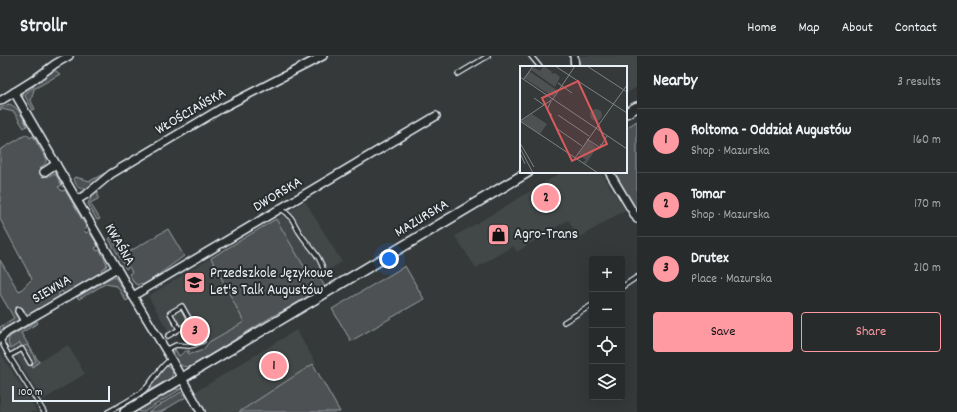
<!DOCTYPE html>
<html lang="en">
<head>
<meta charset="utf-8">
<style>
	:root { --surface:#282b2c; --page:#343738; --text:#f1f3f6; --muted:#a5a7a9; --line:#444748; --accent:#ff9aa2 }
	body { margin:0; font-family:Dekko,sans-serif; background:var(--page); color:var(--text) }
	.controls { position:absolute; right:12px; bottom:12px; display:grid; overflow:hidden; border-radius:4px; box-shadow:0 4px 16px #0002 }
	.controls button { width:36px; height:36px; display:grid; place-items:center; padding:0; border:0; border-bottom:1px solid var(--line); background:var(--surface); color:var(--text); font:20px sans-serif }
	.scale { position:absolute; left:12px; bottom:10px; width:98px; box-sizing:border-box; padding-left:4px; border:2px solid #e8f1f8; border-top:0; font-size:11px; line-height:14px; white-space:nowrap; color:#e8f1f8; -webkit-text-stroke:3px #2a2d2e; paint-order:stroke }
	.you { position:absolute; left:389px; top:203px; width:14px; height:14px; margin:-10px; border:3px solid #fff; border-radius:50%; background:#1a73e8; box-shadow:0 0 0 6px #1a73e833 }
	.badge { display:grid; place-items:center; width:26px; height:26px; border-radius:50%; background:var(--accent); color:#111; font-size:13px; font-weight:700 }
	.pin { position:absolute; translate:-50% -50%; border:2px solid #fff; box-shadow:0 1px 4px #0006 }
	.list { margin:0; padding:0; list-style:none }
	h2 { display:flex; justify-content:space-between; align-items:center; height:52px; margin:0; padding:0 16px; font-size:17px }
	h2 small { font-size:13px; font-weight:400; color:var(--muted) }
	.list li { display:grid; grid-template-columns:26px 1fr auto; gap:12px; align-items:center; box-sizing:border-box; height:64px; padding:0 16px; border-top:1px solid var(--line) }
	.list b { display:block; font-size:15px; white-space:nowrap }
	.list p { margin:0; font-size:13px; white-space:nowrap; color:var(--muted) }
	.list em { font-size:13px; font-style:normal; color:var(--muted) }
	.actions { display:flex; gap:8px; padding:12px 16px }
	.actions a { flex:1; padding:9px 0; border:1px solid var(--accent); border-radius:4px; text-align:center; font-size:14px; color:var(--accent) }
	.actions .main { background:var(--accent); color:#111 }
	.icon { flex:none; width:22px; height:22px; fill:none; stroke:currentColor; stroke-width:2; stroke-linecap:round; stroke-linejoin:round }
	.map { position:relative; flex:none; width:637px; height:356px; overflow:hidden }
	header { display:flex; align-items:center; gap:24px; box-sizing:border-box; height:56px; padding:0 20px; background:var(--surface); border-bottom:1px solid var(--line) }
	header strong { font-size:19px }
	nav { display:flex; gap:22px; margin-inline-start:auto; font-size:14px }
	main { display:flex }
	aside { flex:1; background:var(--surface) }
	.map>svg:first-child { display:block }
	.built { fill:#424647 }
	.green { fill:#4d5152; stroke:#9aa1a5 }
	.lines { fill:none; stroke-linecap:round; stroke-linejoin:round }
	.lane-casing { stroke:#e8f1f8; stroke-width:6 }
	.street-casing { stroke:#e8f1f8; stroke-width:10 }
	.secondary-casing { stroke:#e8f1f8; stroke-width:12 }
	.lane { stroke:#2a2d2e; stroke-width:3.5 }
	.street { stroke:#2a2d2e; stroke-width:7 }
	.secondary { stroke:#2a2d2e; stroke-width:9 }
	.labels { text-anchor:middle; dominant-baseline:central; stroke-width:4; stroke-linejoin:round; paint-order:stroke }
	.street-label { font-size:15px; fill:#e8f1f8; stroke:#2a2d2e }
	.poi-label { font-size:15px; fill:#e8f1f8; stroke:#2a2d2e; text-anchor:start }
	.inset-road { fill:none; stroke:#7d8386; stroke-width:1 }
	.view { fill:#da5a5c; fill-opacity:0.15; stroke:#da5a5c; stroke-width:2 }
	.inset-edge { fill:none; stroke:#e8f1f8; stroke-width:2 }
</style>
</head>
<body>
<header>
<strong>Strollr</strong>
<nav><a>Home</a><a>Map</a><a>About</a><a>Contact</a></nav>
</header>
<main>
<div class="map">
<svg width="637" height="356" viewBox="0 0 637 356">
	<rect width="100%" height="100%" fill="#35393a"/>
	<filter id="ink" filterUnits="userSpaceOnUse"><feTurbulence type="fractalNoise" baseFrequency=".025" numOctaves="2"/><feDisplacementMap in="SourceGraphic" scale="8" xChannelSelector="R" yChannelSelector="G"/><feConvolveMatrix kernelMatrix="1 2 1 2 8 2 1 2 1" color-interpolation-filters="sRGB"/></filter>
	<g filter="url(#ink)">
		<g class="built">
			<path d="M 579,0 L 637,0 L 637,31 L 626,38 L 626,11 L 580,11 Z"/>
			<path d="M 562,116 L 601,116 L 625,154 L 579,182 L 568,164 L 517,196 L 513,190 L 476,212 L 455,180 L 494,157 Z"/>
			<path d="M 305,145 L 342,206 L 312,224 L 276,163 Z"/>
			<path d="M 211,202 L 244,266 L 209,286 L 198,266 L 171,280 L 148,240 Z"/>
			<path d="M 296,274 L 316,307 L 239,356 L 206,356 L 195,336 Z"/>
			<path d="M 24,281 L 39,305 L 68,289 L 85,318 L 43,344 L 9,290 Z"/>
			<path d="M 0,296 L 29,342 L 37,356 L 0,356 Z"/>
		</g>
		<g class="green">
			<path d="M 53,15 L 56,15 L 60,18 L 34,33 L 31,45 L 35,53 L 33,54 L 25,40 L 27,36 L 34,31 L 33,30 C 25,34 24,35 22,44 L 22,38 L 26,33 Z"/>
			<path d="M 9,48 C 19,51 23,62 27,70 L 24,72 L 14,56 L 2,53 L 0,54 L 0,52 Z"/>
			<path d="M 637,65 L 637,154 L 636,155 L 613,116 L 626,116 L 626,72 Z"/>
			<path d="M 27,78 L 30,82 L 33,80 L 46,102 C 47,107 44,109 41,111 L 47,121 L 53,118 L 56,119 L 62,129 L 58,131 L 62,135 L 65,134 L 87,172 L 84,174 L 86,177 L 89,175 L 98,190 L 95,192 L 97,195 L 100,194 L 107,208 L 106,211 L 101,214 L 103,217 L 66,238 L 63,237 L 62,235 L 59,237 L 59,242 L 33,257 L 28,258 L 23,256 L 19,260 L 18,265 L 15,268 L 4,274 L 0,278 L 0,271 L 14,262 L 0,238 L 0,204 L 19,236 L 32,223 L 0,163 L 0,94 Z"/>
			<path d="M 105,117 L 103,121 L 86,134 L 84,131 L 81,133 L 78,131 L 73,123 L 75,121 L 90,125 Z"/>
			<path d="M 94,135 L 97,135 L 98,136 L 98,143 L 90,147 L 100,163 L 97,164 L 88,148 L 89,145 L 91,143 L 89,139 Z"/>
			<path d="M 276,163 L 312,224 L 319,220 L 325,231 L 281,256 L 276,258 L 192,310 C 181,313 177,307 173,299 L 175,293 L 179,300 C 183,297 185,294 190,295 L 188,296 L 189,298 L 193,296 L 195,297 L 203,294 L 209,286 L 244,266 L 211,202 Z"/>
			<path d="M 168,173 L 184,200 L 143,230 L 141,227 L 139,229 L 135,228 L 129,218 L 132,216 L 129,211 L 126,213 L 109,183 L 111,181 L 122,200 Z"/>
			<path d="M 405,210 L 424,243 L 351,285 L 332,253 Z"/>
			<path d="M 112,221 L 114,221 L 116,222 L 129,243 L 126,245 L 117,230 L 105,228 L 79,243 L 77,241 Z"/>
			<path d="M 37,265 L 38,267 L 21,277 L 39,306 L 32,311 L 31,308 L 36,305 L 27,289 L 22,291 L 20,287 L 10,293 L 8,286 L 9,282 L 11,280 Z"/>
			<path d="M 313,308 L 340,356 L 239,356 Z"/>
			<path d="M 167,310 C 173,312 174,317 171,322 L 148,335 L 164,312 Z"/>
			<path d="M 174,333 L 181,333 L 144,356 L 139,356 L 139,353 Z"/>
			<path d="M 181,336 L 186,341 L 161,356 L 148,356 Z"/>
		</g>
		<g class="lines">
			<defs>
				<g id="lane">
					<path d="M 531,0 L 540,11"/>
					<path d="M 458,18 L 488,0"/>
					<path d="M 281,153 C 295,161 293,169 302,180 C 311,193 321,200 324,217"/>
					<path d="M 622,231 L 637,221"/>
					<path d="M 564,266 L 592,249"/>
					<path d="M 168,280 L 191,266 L 182,250 L 170,257 L 179,273"/>
					<path d="M 1,282 L 3,289 L 9,300"/>
					<path d="M 166,294 L 176,289 L 189,290 L 194,289 L 203,285"/>
					<path d="M 30,307 L 22,293 L 9,300 L 44,356"/>
					<path d="M 108,356 C 119,350 139,340 146,332 C 155,322 160,310 171,303"/>
				</g>
				<g id="street">
					<path d="M 574,0 L 575,11"/>
					<path d="M 14,36 L 133,240 L 171,303 L 201,356"/>
					<path d="M 0,45 L 32,25 L 55,8 L 69,0"/>
					<path d="M 44,116 L 56,108"/>
					<path d="M 609,116 L 637,163"/>
					<path d="M 77,144 L 87,138 L 111,118 L 222,52 L 323,0"/>
					<path d="M 133,240 L 436,60"/>
					<path d="M 19,255 L 25,265"/>
					<path d="M 1,282 L 7,276 L 117,212"/>
				</g>
				<g id="secondary">
					<path d="M 626,57 L 637,51"/>
					<path d="M 125,356 L 528,116"/>
				</g>
			</defs>
			<use href="#lane" class="lane-casing"/>
			<use href="#street" class="street-casing"/>
			<use href="#secondary" class="secondary-casing"/>
			<use href="#lane" class="lane"/>
			<use href="#street" class="street"/>
			<use href="#secondary" class="secondary"/>
		</g>
	</g>
	<defs>
		<symbol id="shop-square" viewBox="-11 -11 22 22"><rect x="-9" y="-9" width="18" height="18" rx="4" fill="#ff9aa2" stroke="#2a2d2e"/><path d="M-5-2.5h2.3a2.7 3.5 0 0 1 5.4 0H5L5.5 6h-11ZM-1.5-2.5h3a1.5 2.3 0 0 0-3 0Z" fill="#111"/></symbol>
		<symbol id="school-square" viewBox="-11 -11 22 22"><rect x="-9" y="-9" width="18" height="18" rx="4" fill="#ff9aa2" stroke="#2a2d2e"/><path d="M0-5L7-2L0 1L-7-2ZM-4 1L0 2.5L4 1V4Q0 6-4 4Z" fill="#111"/></symbol>
	</defs>
	<g fill-rule="evenodd">
		<use href="#shop-square" x="486" y="166" width="25" height="25"/>
		<use href="#school-square" x="182" y="214" width="25" height="25"/>
	</g>
	<g class="labels">
		<g class="street-label">
			<text transform="translate(191 56) rotate(-30)">WŁOŚCIAŃSKA</text>
			<text transform="translate(278 139) rotate(-31)">DWORSKA</text>
			<text transform="translate(422 163) rotate(-31)">MAZURSKA</text>
			<text transform="translate(119 189) rotate(60)">KWAŚNA</text>
			<text transform="translate(52 234) rotate(-30)">SIEWNA</text>
		</g>
		<g class="poi-label">
			<text x="514" y="179">Agro-Trans</text>
			<text x="210" y="218">Przedszkole Językowe<tspan x="210" dy="17">Let's Talk Augustów</tspan></text>
		</g>
	</g>
	<g transform="translate(520 10)">
		<rect width="107" height="107" fill="#35393a"/>
		<path d="M 24,0 L 32,6 L 31,8 L 35,7 L 40,11 L 35,21 L 11,4 L 13,1 L 20,5 ZM 9,5 L 38,25 L 33,31 L 4,12 ZM70 49a6 6 0 1 1 12 0a6 6 0 1 1-12 0ZM 12,48 L 27,58 L 20,68 L 1,55 ZM 68,74 L 76,81 L 83,82 L 77,81 L 66,98 L 63,96 L 66,94 L 58,88 Z" fill="#4d5152"/>
		<path class="inset-road" d="M 35,0 L 107,47M 67,0 L 107,26M 0,11 L 107,83M 4,13 L 13,0M 38,17 L 52,27M 14,32 L 24,39M 31,35 L 27,44 L 32,49M 38,49 L 69,70M 0,55 L 78,107M 0,55 L 33,33 L 55,0M 36,62 L 62,80M 67,73 L 79,81 L 81,80M 0,77 L 14,101M 81,78 L 81,80 L 87,70M 0,82 L 13,107M 0,87 L 5,98M 55,92 L 107,19"/>
		<path class="view" d="M 58,15 L 87,78 L 52,95 L 22,32 Z"/>
		<rect width="107" height="107" class="inset-edge"/>
	</g>
</svg>
<div class="controls">
<button>+</button>
<button>−</button>
<button><svg class="icon" aria-label="locate" viewBox="0 0 24 24"><circle cx="12" cy="12" r="6"/><path d="M12 2v4M12 18v4M2 12h4M18 12h4"/></svg></button>
<button><svg class="icon" aria-label="layers" viewBox="0 0 24 24"><path d="M12 4l9 5-9 5-9-5zM3 14l9 5 9-5"/></svg></button>
</div>
<div class="scale">100 m</div>
<div class="you"></div>
<div class="pin badge" style="left:274px;top:310px">1</div>
<div class="pin badge" style="left:546px;top:142px">2</div>
<div class="pin badge" style="left:195px;top:275px">3</div>
</div>
<aside>
<h2>Nearby<small>3 results</small></h2>
<ul class="list">
<li><span class="badge">1</span><div><b>Roltoma - Oddział Augustów</b><p>Shop · Mazurska</p></div><em>160 m</em></li>
<li><span class="badge">2</span><div><b>Tomar</b><p>Shop · Mazurska</p></div><em>170 m</em></li>
<li><span class="badge">3</span><div><b>Drutex</b><p>Place · Mazurska</p></div><em>210 m</em></li>
</ul>
<div class="actions"><a class="main">Save</a><a>Share</a></div>
</aside>
</main>
</body>
</html>
